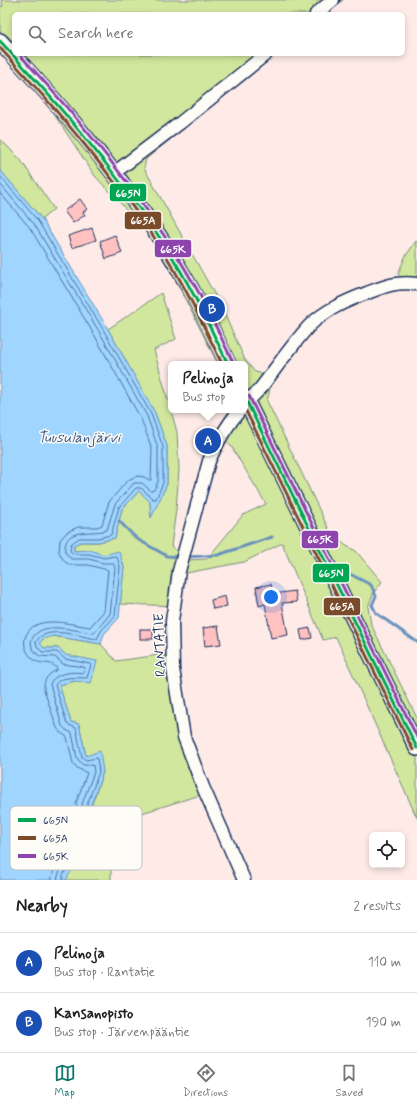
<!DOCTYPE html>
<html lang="en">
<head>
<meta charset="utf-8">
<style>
	:root { --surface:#fff; --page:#f2f2f2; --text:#222; --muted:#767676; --line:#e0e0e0; --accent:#0f766e }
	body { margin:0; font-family:Mynerve,sans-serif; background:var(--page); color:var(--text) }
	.controls { position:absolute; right:12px; bottom:12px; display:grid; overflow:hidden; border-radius:6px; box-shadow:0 2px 6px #0003 }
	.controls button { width:36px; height:36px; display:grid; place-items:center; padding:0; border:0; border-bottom:1px solid var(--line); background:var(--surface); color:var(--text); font:20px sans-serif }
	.you { position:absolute; left:271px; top:597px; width:14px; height:14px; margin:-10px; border:3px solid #fff; border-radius:50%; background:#1a73e8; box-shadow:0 0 0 6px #1a73e833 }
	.badge { display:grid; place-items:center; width:26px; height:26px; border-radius:50%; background:var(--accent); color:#fff; font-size:13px; font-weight:700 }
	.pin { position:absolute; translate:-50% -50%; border:2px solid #fff; box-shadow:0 1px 4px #0006 }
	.popup { position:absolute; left:168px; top:361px; width:80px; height:52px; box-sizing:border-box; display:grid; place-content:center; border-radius:6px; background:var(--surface); filter:drop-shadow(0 1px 3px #0005); font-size:13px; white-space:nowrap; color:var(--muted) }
	.popup b { font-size:15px; color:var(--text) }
	.popup::after { content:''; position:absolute; left:50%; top:100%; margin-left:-8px; border:8px solid transparent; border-top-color:var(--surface) }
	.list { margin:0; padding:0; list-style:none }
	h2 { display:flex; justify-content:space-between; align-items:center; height:52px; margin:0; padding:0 16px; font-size:17px }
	h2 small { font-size:13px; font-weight:400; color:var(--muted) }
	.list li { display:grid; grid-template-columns:26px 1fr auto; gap:12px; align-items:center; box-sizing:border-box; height:60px; padding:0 16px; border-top:1px solid var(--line) }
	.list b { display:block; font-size:15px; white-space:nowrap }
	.list p { margin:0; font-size:13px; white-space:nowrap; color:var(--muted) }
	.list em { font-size:13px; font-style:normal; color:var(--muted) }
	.icon { flex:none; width:22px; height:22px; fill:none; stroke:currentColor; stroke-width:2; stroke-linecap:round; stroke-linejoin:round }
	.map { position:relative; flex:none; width:417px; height:880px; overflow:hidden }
	.search { position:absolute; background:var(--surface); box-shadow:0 2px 6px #0003; left:12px; right:12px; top:12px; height:44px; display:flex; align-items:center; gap:10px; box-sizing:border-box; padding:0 14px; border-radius:6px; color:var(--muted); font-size:15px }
	.sheet { height:172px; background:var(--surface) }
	nav { display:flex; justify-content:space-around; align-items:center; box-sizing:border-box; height:56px; border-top:1px solid var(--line); background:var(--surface); font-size:11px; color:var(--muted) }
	nav a { display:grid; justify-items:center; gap:2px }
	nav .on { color:var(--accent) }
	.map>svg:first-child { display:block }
	.green { fill:#d1e79d; stroke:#768b7e }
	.water { fill:#9fd5fe; stroke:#6a93be }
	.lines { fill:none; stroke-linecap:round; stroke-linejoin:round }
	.shore { stroke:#50719e; stroke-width:1 }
	.stream { stroke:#6a93be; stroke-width:3 }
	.building { fill:#ffc2c1; stroke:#1b2f5e }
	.minor-casing { stroke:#1b2f5e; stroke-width:15 }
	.major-casing { stroke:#1b2f5e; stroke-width:18 }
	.minor { stroke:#fdfcf7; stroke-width:12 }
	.major { stroke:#fdfcf7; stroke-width:15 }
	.bus-1-casing { stroke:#fdfcf7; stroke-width:6 }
	.bus-2-casing { stroke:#fdfcf7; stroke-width:6 }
	.bus-3-casing { stroke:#fdfcf7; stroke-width:6 }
	.bus-1 { stroke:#00a651; stroke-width:3 }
	.bus-2 { stroke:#7a4b2a; stroke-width:3 }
	.bus-3 { stroke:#8e44ad; stroke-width:3 }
	.labels { text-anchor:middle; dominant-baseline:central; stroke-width:3; stroke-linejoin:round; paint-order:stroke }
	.street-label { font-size:14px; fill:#1b2f5e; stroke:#fdfcf7 }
	.water-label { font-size:15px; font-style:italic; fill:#3c5886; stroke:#fdfcf7 }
	.key { fill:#fdfcf7; stroke:#b9bec9; stroke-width:1 }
	.key-label { font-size:11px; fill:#1b2f5e }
	.line-badge { stroke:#fdfcf7; stroke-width:1.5 }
	.badge-label { font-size:11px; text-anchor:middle; font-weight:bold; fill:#fff }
</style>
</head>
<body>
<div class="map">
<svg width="417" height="880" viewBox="0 0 417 880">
	<rect width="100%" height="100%" fill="#feebe7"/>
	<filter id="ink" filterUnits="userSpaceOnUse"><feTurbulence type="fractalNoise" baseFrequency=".025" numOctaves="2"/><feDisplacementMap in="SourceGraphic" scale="8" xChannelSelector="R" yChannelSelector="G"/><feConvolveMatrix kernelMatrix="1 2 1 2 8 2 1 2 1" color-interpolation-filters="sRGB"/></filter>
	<g filter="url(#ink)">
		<g class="green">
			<path d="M 1,0 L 343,0 L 326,14 L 14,14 L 14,53 L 0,32 L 0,6 L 3,6 Z"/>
			<path d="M 14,54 L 276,54 L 146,159 L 144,168 L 220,304 L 245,360 L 255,372 L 260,373 L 270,389 L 267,401 L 330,532 L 345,545 L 356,551 L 382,582 L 374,592 L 368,607 L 371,624 L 417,718 L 417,818 L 336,637 L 323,640 L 282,543 L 244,562 L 181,574 L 179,606 L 120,604 L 124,567 C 104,554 98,550 74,551 L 74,545 L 80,542 L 99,542 L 115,538 L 122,509 L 139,491 L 150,502 L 151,517 L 167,484 L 167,446 L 155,413 L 108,329 L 161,293 L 176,339 L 154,350 L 177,432 L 179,470 L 176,510 L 171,546 L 187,560 L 207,559 L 243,515 L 266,504 L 231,446 L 215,432 L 230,410 L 245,410 L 245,364 L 218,364 L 178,285 L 145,228 L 138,226 L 123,206 L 95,176 Z"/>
			<path d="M 0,139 L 20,159 L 54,209 L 42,219 L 0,170 Z"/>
			<path d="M 416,241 L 417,242 L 417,291 L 412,290 L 398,274 L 405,257 Z"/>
			<path d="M 53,636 L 101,644 L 116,661 L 167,654 L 181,744 L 193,781 L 200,795 L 129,817 L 125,839 L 111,871 L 111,880 L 66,880 L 103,772 L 86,756 L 79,724 L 71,722 L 59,685 L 75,681 L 66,655 L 58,648 L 44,648 L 39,643 L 43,639 Z"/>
		</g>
		<path class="water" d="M 0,170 L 42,219 L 108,329 L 155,413 L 167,446 L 167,484 L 151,518 L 150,502 L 139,491 L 122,509 L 115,538 L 99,542 L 80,542 L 74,545 L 74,551 L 90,550 L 104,555 L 119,551 L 124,567 L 119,618 L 104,634 L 101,644 L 53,636 L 43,639 L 40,643 L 44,648 L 58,648 L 66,655 L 97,661 L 91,683 L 75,681 L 59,685 L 71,722 L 79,724 L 86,756 L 100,751 L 103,772 L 91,805 L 99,822 L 66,880 L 0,880 Z"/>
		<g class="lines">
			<g class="shore">
				<path d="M 0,176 L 38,221 L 104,331 L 151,414 L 163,447 L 163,483 L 156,499 L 153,499 L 141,488 L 136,488 L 119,507 L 111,535 L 98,538 L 79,538 L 71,544 L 70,551 L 74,554 L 89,554 L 104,558 L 115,556 L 117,557 L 120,567 L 115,616 L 101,631 L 97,639 C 81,637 46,624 36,642 L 37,646 L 42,652 L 57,652 L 65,659 L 90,664 L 91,665 L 87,678 C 78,678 60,675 55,685 L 67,724 L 76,728 L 82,757 L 86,760 L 97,758 L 99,772 L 87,805 L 94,822 L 63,875 L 63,880"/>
				<path d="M 0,184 L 34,224 L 100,333 L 147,416 L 158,448 L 158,482 L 154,490 L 151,491 L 142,483 L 134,483 L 115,504 L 107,530 C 91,535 63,526 65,552 L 71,559 L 89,559 L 103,563 L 113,563 L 115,568 L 110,614 L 94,633 C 76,632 40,618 31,641 L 32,648 L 39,656 L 55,657 L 63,664 L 84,667 L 85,669 L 83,673 C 73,671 54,673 50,684 L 62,726 L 66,730 L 72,733 L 77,758 L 83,765 L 93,765 L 94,772 L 82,804 L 88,822 L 59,873 L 57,880"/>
				<path d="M 0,193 L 30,228 L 95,336 L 141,419 L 152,449 L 151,480 L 149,480 L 144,477 L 138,476 L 132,478 L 127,481 L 109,502 L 102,525 L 97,527 L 78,527 L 67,532 L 60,540 L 59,552 L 64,561 L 70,565 L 88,565 L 108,570 L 104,611 L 90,627 C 72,625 33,612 25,638 C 23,646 27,653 32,658 C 41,667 48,659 57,668 L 57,670 C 48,674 43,680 44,690 L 57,728 L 61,733 L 67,737 L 73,763 L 77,768 L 87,773 L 76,803 L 77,810 L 82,822 L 54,870 L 51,880"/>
			</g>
			<g class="stream">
				<path d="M 119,521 L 137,539 L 167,556 L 181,557"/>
				<path d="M 187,557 L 218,555 L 272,537"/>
				<path d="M 346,572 L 371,585 L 376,596 L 372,605 L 376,613 L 417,642"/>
			</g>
		</g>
		<g class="building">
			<path d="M 80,199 L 87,209 L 83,212 L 85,215 L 73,223 L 64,211 Z"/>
			<path d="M 92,228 L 96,240 L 72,248 L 68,236 Z"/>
			<path d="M 115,235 L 122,253 L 106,259 L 100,241 Z"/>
			<path d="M 271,584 L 273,594 L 295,591 L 297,602 L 282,603 L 288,635 L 271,638 L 265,604 L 259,606 L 256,587 Z"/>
			<path d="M 225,596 L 227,606 L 213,609 L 211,600 Z"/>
			<path d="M 218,626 L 221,644 L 205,646 L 203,628 Z"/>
			<path d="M 310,628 L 312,638 L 302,640 L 300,630 Z"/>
			<rect x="140" y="629" width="13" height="10"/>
		</g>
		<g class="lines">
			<defs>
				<g id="minor">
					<path d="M 316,14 L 333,0"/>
					<path d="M 114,173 L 180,123 L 266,54"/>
					<path d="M 245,404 C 250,399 255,394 260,389 C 276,368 291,346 309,326 C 325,310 346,301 367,293 C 385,286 397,281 417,284"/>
					<path d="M 240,410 C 227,425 217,442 209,461 L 179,571 L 172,621 L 173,669 L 184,737 L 203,787 L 244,880"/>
				</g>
				<g id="major">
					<path d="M 0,41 C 68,114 134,190 184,277 C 201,305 214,335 228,364"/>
					<path d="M 245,398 L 417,748"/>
				</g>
			</defs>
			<use href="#minor" class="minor-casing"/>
			<use href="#major" class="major-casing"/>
			<use href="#minor" class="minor"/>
			<use href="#major" class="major"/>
			<defs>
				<g id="bus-1">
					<path d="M 0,41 C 59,105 116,171 164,244 C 189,282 208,323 228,364"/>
					<path d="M 245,398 L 417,748"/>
				</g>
				<g id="bus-2">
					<path d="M 0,48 C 58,111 113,175 160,246 C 184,284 203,324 222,364"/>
					<path d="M 245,409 L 413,750"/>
				</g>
				<g id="bus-3">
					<path d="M 19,54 C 85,125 147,201 195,286 C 209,310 220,336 233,362"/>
					<path d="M 249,396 L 417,737"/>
				</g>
			</defs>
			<use href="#bus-1" class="bus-1-casing"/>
			<use href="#bus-2" class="bus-2-casing"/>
			<use href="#bus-3" class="bus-3-casing"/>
			<use href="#bus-1" class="bus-1"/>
			<use href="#bus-2" class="bus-2"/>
			<use href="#bus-3" class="bus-3"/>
		</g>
	</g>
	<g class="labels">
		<g class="street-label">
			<text transform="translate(160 645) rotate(-92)">RANTATIE</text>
		</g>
		<g class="water-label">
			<text x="79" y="438">Tuusulanjärvi</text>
		</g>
	</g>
	<rect x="10" y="806" width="132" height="64" rx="6" class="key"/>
	<rect x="18" y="818" width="18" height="4" fill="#00a651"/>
	<rect x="18" y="836" width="18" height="4" fill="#7a4b2a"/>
	<rect x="18" y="854" width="18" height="4" fill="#8e44ad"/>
	<g class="key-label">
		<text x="43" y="824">665N</text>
		<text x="43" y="842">665A</text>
		<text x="43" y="860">665K</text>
	</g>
	<g class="line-badge">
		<rect x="109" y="183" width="38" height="19" rx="4" fill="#00a651"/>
		<rect x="124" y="211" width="38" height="19" rx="4" fill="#7a4b2a"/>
		<rect x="154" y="239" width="38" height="19" rx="4" fill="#8e44ad"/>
		<rect x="301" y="530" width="38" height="19" rx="4" fill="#8e44ad"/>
		<rect x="312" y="563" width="38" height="20" rx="4" fill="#00a651"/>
		<rect x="323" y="597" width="38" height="19" rx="4" fill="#7a4b2a"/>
	</g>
	<g class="badge-label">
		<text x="128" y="197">665N</text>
		<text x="143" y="224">665A</text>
		<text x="173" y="253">665K</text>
		<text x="320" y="543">665K</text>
		<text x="331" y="577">665N</text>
		<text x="342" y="610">665A</text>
	</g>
</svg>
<div class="controls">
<button><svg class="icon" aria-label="locate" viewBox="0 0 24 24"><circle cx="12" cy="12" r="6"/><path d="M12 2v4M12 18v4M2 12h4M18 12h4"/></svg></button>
</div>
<div class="you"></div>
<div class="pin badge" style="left:208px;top:441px;background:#1a4fb4">A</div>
<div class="popup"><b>Pelinoja</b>Bus stop</div>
<div class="pin badge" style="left:212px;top:309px;background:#1a4fb4">B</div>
<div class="search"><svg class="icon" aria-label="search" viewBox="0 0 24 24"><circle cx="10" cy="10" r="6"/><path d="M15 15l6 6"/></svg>Search here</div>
</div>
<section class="sheet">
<h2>Nearby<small>2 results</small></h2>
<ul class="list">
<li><span class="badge" style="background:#1a4fb4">A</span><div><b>Pelinoja</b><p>Bus stop · Rantatie</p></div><em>110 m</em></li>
<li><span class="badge" style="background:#1a4fb4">B</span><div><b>Kansanopisto</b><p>Bus stop · Järvenpääntie</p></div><em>190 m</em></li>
</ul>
</section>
<nav>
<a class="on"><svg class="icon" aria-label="map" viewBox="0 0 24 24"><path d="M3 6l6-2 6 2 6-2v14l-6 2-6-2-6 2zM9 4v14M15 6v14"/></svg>Map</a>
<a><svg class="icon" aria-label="directions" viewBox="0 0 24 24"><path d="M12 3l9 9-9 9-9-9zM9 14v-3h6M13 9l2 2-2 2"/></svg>Directions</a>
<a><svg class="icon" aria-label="saved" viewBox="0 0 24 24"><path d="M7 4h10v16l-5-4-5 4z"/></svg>Saved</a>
</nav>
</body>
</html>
